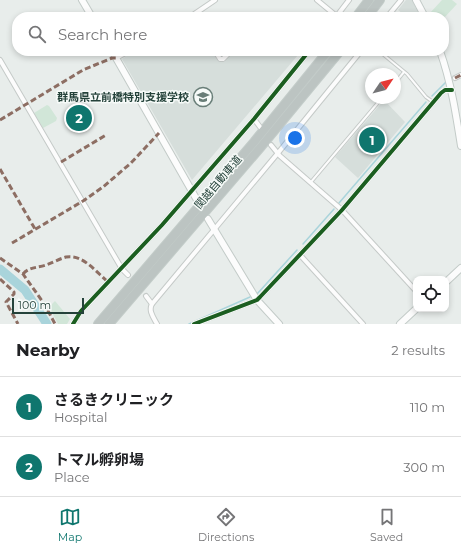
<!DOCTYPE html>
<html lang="en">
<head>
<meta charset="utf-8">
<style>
	:root { --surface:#fff; --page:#f6f6f6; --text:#202124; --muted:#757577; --line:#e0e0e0; --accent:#0f766e }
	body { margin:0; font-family:Montserrat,"Noto Sans JP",sans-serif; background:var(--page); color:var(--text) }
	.controls { position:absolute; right:12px; bottom:12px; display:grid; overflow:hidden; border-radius:8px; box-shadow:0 2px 6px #0003 }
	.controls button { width:36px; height:36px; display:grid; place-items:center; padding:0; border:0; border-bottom:1px solid var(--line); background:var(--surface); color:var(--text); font:20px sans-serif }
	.compass { position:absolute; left:365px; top:68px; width:36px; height:36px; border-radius:50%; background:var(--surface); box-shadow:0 2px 6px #0003; rotate:55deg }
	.scale { position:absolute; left:12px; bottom:10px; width:72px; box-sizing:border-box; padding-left:4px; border:2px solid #24423a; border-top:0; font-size:11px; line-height:14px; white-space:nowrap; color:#24423a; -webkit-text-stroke:3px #f7fbf9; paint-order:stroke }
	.you { position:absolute; left:295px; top:138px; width:14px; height:14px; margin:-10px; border:3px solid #fff; border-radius:50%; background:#1a73e8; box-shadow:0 0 0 6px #1a73e833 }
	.badge { display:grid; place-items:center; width:26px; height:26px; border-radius:50%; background:var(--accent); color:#fff; font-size:13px; font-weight:700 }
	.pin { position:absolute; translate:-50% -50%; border:2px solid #fff; box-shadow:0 1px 4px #0006 }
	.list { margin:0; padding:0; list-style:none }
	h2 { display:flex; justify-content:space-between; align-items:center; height:52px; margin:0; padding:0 16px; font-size:17px }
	h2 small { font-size:13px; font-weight:400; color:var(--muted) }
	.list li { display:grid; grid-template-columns:26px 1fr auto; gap:12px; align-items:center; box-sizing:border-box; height:60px; padding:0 16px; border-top:1px solid var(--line) }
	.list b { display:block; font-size:15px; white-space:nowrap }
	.list p { margin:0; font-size:13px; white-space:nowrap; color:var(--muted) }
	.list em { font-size:13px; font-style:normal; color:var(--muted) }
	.icon { flex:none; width:22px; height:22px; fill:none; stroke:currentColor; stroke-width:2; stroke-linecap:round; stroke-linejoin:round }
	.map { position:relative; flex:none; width:461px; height:324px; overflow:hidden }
	.search { position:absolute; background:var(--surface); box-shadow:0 2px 6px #0003; left:12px; right:12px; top:12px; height:44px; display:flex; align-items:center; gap:10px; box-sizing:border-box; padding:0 14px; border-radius:16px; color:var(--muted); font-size:15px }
	.sheet { height:172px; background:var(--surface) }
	nav { display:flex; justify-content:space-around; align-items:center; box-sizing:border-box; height:56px; border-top:1px solid var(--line); background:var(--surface); font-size:11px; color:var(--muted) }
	nav a { display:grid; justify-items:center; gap:2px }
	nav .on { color:var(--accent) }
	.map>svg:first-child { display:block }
	.built { fill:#d6dedb }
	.green { fill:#d1e6d8 }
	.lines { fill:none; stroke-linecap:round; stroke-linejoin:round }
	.stream { stroke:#a9d4db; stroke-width:1.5 }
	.river { stroke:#a9d4db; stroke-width:9 }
	.lane-casing { stroke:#c5cac8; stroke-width:4 }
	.street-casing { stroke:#c5cac8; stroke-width:6 }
	.secondary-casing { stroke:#c3cbc8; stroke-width:8 }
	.highway-casing { stroke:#c3ccc9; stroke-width:10 }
	.lane { stroke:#fcfcfc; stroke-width:2 }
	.street { stroke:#fcfcfc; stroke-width:4 }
	.secondary { stroke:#fcfcfc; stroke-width:6 }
	.highway { stroke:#bcc4c2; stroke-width:8 }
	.quiet { stroke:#8d6e63; stroke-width:3; stroke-dasharray:6 3; stroke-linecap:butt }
	.cycleway-casing { stroke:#f7fbf9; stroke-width:6 }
	.cycleway { stroke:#1b5e20; stroke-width:4 }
	.labels { text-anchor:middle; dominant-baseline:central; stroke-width:3; stroke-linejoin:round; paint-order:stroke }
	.poi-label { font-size:11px; font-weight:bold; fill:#24423a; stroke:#f7fbf9; text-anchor:end }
	.street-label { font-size:11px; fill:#24423a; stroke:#f7fbf9 }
</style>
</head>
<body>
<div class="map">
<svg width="461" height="324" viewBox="0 0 461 324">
	<rect width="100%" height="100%" fill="#e8edeb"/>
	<g class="built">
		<path d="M 406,0 L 412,0 L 421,17 L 407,17 L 398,10 Z"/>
		<path d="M 134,51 L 212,51 L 218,61 L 224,62 L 233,51 L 295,51 L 298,55 L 192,180 L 122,59 Z"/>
		<path d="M 384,100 L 405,122 L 358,178 L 335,157 Z"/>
	</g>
	<g class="green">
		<path d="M 442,0 L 452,0 L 457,4 L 444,18 L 432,17 L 430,13 Z"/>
		<path d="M 47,105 L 49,106 L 57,118 L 56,121 L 43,128 L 34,113 Z"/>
		<path d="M 55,301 L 70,319 L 67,324 L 58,324 L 49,307 Z"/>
	</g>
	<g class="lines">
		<g class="stream">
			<path d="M 432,96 L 447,81"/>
			<path d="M 339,203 L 426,102"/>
			<path d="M 303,244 L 334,209"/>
			<path d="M 257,294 L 297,250"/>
			<path d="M 189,324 L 250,297"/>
		</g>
		<path class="river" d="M 0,269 L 25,290 L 47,324"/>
		<defs>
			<g id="lane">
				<path d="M 379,51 L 407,74 L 426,97 L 433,102"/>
				<path d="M 395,83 L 404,72"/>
				<path d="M 311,182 L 382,98"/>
			</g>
			<g id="street">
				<path d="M 317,0 L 334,14 L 336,17 L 349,0"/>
				<path d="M 190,17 L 215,0"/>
				<path d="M 387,17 L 401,0"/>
				<path d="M 215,51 L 220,59 L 223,59 L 231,51"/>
				<path d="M 299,51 L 305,56"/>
				<path d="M 116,58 L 129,51"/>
				<path d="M 0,60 L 122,269 L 128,275"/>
				<path d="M 455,78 L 461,75"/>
				<path d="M 254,119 L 260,127"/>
				<path d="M 271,145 L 280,156 L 342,210 L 416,291"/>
				<path d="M 300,255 L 363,324"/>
				<path d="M 146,296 L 152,304"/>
				<path d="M 73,324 L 81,311 L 162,225 L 254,119 L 309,51"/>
				<path d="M 157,324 C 154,318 148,311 152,304 L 278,153 L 361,51"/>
				<path d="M 194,324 L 257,300 L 260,297 L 342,210 L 441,93 L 445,90 L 452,90"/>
			</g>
			<g id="secondary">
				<path d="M 82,0 L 92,17"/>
				<path d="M 416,0 L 425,17"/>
				<path d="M 112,51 L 197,200"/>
				<path d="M 440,51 C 451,82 456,114 461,146"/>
				<path d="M 208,219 L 257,300 L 279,324"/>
				<path d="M 446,282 L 461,268"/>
				<path d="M 400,324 L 416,309"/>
			</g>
			<g id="highway">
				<path d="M 356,17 L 369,0"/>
				<path d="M 367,17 L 380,0"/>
				<path d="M 98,324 L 254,142 L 328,51"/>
				<path d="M 109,324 L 260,148 L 340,51"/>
			</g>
		</defs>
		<use href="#lane" class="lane-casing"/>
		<use href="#street" class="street-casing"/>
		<use href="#secondary" class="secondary-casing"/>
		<use href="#highway" class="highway-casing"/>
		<use href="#lane" class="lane"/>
		<use href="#street" class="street"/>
		<use href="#secondary" class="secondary"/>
		<use href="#highway" class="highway"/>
		<g class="quiet">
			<path d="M 455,78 L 461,75"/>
			<path d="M 0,120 L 83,70 L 112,58 L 116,58"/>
			<path d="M 61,162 L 106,135"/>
			<path d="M 0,169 L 35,229"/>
			<path d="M 12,243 L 83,201 L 103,187 L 131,163 L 159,133"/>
			<path d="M 0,258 L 23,274 L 45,305 L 55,324"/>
			<path d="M 23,274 C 29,267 37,268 46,265 C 52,263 59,259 66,257 C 83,254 96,272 108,282"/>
			<path d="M 0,279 L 14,292 L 14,294 L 6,302 L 18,324"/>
		</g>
		<defs>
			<g id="cycleway">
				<path d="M 73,324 L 81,311 L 162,225 L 254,119 L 309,51"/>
				<path d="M 194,324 L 257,300 L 260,297 L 342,210 L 441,93 L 445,90 L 452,90"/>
			</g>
		</defs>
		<use href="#cycleway" class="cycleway-casing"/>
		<use href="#cycleway" class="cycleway"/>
	</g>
	<defs>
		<symbol id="school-ring" viewBox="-11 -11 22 22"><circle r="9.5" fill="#f7fbf9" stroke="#697e78" stroke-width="1.5"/><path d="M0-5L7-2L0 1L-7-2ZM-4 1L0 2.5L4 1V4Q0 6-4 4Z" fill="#697e78"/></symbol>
	</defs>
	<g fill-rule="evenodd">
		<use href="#school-ring" x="192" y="86" width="22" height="22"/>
	</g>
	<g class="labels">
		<g class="poi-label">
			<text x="189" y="97">群馬県立前橋特別支援学校</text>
		</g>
		<g class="street-label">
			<text transform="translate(218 182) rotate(-50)">関越自動車道</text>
		</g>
	</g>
</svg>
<div class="controls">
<button><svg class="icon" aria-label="locate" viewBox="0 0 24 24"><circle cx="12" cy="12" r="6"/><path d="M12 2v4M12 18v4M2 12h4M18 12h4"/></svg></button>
</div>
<svg class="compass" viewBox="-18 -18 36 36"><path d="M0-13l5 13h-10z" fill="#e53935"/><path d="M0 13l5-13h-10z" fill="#757577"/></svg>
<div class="scale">100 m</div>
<div class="you"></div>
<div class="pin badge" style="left:372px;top:140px">1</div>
<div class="pin badge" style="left:79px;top:118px">2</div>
<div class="search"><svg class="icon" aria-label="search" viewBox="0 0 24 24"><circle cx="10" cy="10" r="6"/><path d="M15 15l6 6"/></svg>Search here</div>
</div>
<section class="sheet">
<h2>Nearby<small>2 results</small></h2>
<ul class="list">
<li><span class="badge">1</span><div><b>さるきクリニック</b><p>Hospital</p></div><em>110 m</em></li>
<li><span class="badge">2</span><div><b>トマル孵卵場</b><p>Place</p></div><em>300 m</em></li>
</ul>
</section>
<nav>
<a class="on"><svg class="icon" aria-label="map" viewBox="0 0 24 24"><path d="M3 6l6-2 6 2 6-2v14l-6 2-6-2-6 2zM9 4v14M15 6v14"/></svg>Map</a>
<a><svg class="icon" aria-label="directions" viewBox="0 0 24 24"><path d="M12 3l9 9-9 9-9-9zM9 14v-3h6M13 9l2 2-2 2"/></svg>Directions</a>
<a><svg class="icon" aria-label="saved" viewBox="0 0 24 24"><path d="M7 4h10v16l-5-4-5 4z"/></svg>Saved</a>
</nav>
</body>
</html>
